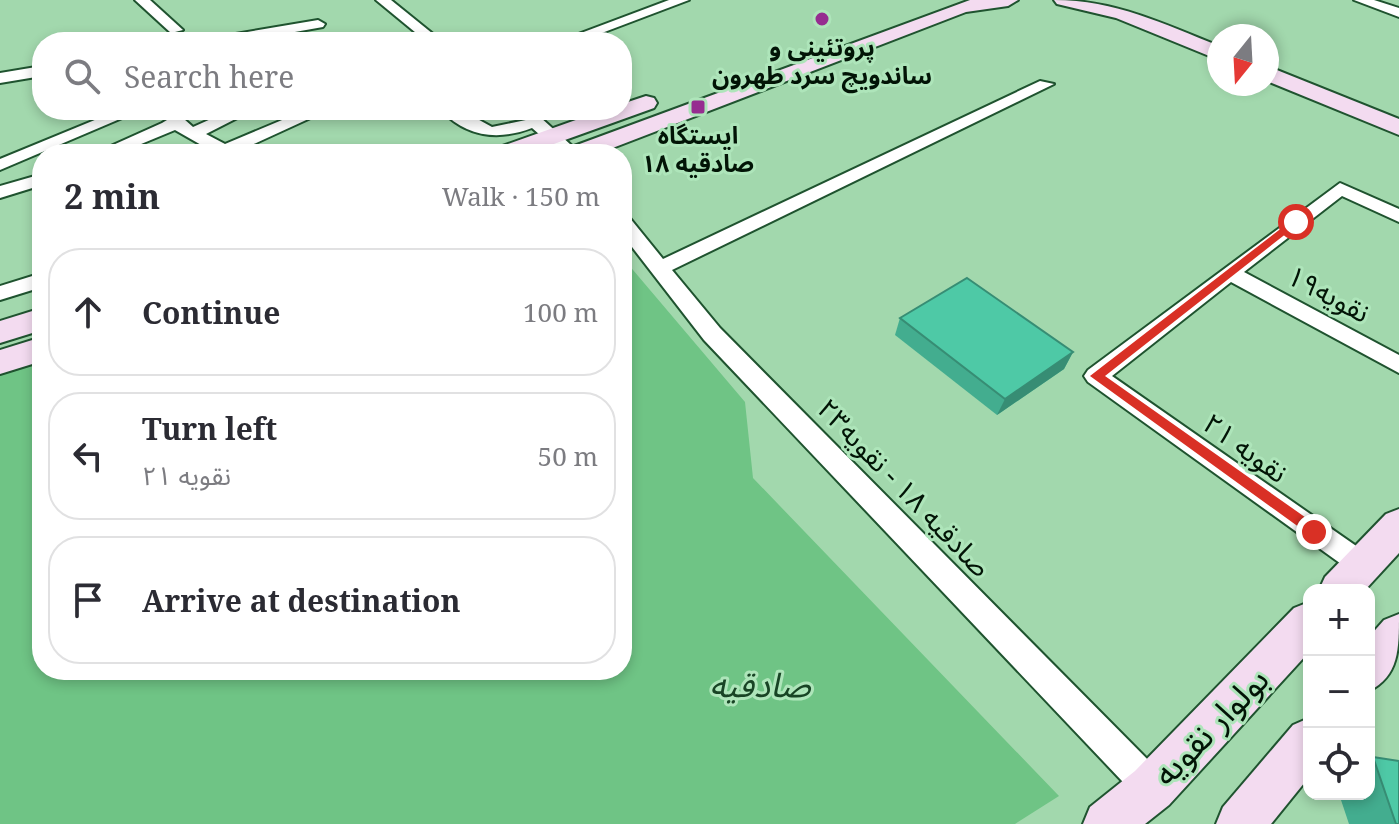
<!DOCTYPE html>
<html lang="en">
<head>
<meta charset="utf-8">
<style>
	:root { --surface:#fff; --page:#f7f7f7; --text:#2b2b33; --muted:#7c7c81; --line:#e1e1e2 }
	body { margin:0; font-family:"Noto Serif","Noto Sans Arabic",serif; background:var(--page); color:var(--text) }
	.controls { position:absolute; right:24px; bottom:24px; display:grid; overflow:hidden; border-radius:16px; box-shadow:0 4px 12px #0003 }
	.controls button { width:72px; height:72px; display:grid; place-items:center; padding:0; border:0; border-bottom:2px solid var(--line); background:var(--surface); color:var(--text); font:40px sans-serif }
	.compass { position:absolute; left:1207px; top:24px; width:72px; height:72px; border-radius:50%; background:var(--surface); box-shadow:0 4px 12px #0003; rotate:198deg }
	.stop { position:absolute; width:24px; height:24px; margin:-18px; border:6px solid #d93025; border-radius:50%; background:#fff }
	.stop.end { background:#d93025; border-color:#fff; box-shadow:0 2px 8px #0008 }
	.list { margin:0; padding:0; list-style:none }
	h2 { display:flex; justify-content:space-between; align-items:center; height:104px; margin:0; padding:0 32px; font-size:34px }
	h2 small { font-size:26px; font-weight:400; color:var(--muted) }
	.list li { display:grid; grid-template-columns:52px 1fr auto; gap:24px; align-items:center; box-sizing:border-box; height:128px; margin:0 16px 16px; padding:0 16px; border:2px solid var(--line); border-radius:32px }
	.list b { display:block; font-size:30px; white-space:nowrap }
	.list p { margin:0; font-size:26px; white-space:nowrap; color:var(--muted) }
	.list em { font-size:26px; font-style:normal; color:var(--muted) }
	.icon { flex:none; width:44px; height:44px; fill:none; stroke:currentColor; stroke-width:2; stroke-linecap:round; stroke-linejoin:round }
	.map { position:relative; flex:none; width:1399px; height:824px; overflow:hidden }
	.search { position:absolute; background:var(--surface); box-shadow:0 4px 12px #0003; left:32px; top:32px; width:600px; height:88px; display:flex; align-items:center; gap:20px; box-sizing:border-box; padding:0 28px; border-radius:32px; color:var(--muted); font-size:30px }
	.panel { position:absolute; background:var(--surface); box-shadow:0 4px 12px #0003; left:32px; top:144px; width:600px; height:536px; border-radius:32px }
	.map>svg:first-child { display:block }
	.green { fill:#6fc485 }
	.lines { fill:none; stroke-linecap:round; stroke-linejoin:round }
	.street-casing { stroke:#1f532f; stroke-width:4 }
	.secondary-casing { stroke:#1f532f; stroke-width:4 }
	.street { fill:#fff; fill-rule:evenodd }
	.secondary { fill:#f3dbf0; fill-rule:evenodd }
	.wall { fill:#43ad8f }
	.shaded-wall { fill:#378d74 }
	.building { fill:#4ec9a6; stroke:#378d74; stroke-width:2 }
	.route { fill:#d93025 }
	.poi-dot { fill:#962d90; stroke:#aee5ba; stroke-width:3 }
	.labels { text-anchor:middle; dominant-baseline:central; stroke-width:6; stroke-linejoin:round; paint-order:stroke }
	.far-poi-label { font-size:24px; font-weight:bold; fill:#021406; stroke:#aee5ba }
	.street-label { font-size:28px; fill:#021406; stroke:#aee5ba }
	.near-park-label { font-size:34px; font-style:italic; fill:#184425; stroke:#aee5ba }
	.near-street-label { font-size:34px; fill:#021406; stroke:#aee5ba }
</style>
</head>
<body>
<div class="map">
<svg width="1399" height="824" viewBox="0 0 1399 824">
	<rect width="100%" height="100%" fill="#a2d8ad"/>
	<path class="green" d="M 622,257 L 745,402 L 753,478 L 1059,796 L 1015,824 L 0,824 L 0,374 L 42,360 L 42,670 L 622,670 Z"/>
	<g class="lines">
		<defs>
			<g id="street">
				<path d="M 135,0 L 150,0 L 183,30 L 171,33 Z"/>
				<path d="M 376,0 L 391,0 L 443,42 L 427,42 Z"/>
				<path d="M 669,0 L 689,0 L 578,42 L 557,42 Z"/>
				<path d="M 1354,0 L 1374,0 L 1399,8 L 1399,17 Z"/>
				<path d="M 318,20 L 325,24 L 323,27 L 238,42 L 205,42 L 212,38 Z"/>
				<path d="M 42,66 L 42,76 L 0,83 L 0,73 Z"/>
				<path d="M 1040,81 L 1054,84 L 672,270 L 720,328 L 1164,776 L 1169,788 L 1164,800 L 1152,805 L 1140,800 L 704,340 L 622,234 L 622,215 L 629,217 L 663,259 Z"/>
				<path d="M 119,110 L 141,110 L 0,170 L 0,159 Z"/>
				<path d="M 231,110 L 253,110 L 206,134 L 225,144 L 306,110 L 328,110 L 232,154 L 217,154 L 175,130 L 117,154 L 93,154 L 162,123 L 167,120 L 161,114 L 163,111 L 175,111 L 193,127 Z"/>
				<path d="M 441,110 L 461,110 L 492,127 L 540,117 L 581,154 L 562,154 L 532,128 C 498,141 466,137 441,110 Z"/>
				<path d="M 42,174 L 42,185 L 0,198 L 0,186 Z"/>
				<path d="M 1340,183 L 1399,209 L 1399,222 L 1342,196 L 1244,272 L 1399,355 L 1399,373 L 1231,282 L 1112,376 L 1372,557 L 1376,566 L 1372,575 L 1362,579 L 1088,382 L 1084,376 L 1088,370 Z"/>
				<path d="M 42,273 L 42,287 L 0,300 L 0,286 Z"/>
			</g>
			<g id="secondary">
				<path d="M 970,0 L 1018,0 L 1008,6 L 966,12 L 597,154 L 563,154 L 566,149 Z"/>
				<path d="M 1054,0 C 1115,0 1164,24 1219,46 L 1219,60 L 1116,18 L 1057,4 Z"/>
				<path d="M 1267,66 L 1399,119 L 1399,135 L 1267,81 Z"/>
				<path d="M 646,96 L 654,98 L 657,103 L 654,108 L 526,154 L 491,154 L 494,149 L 604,110 L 622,110 L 622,104 Z"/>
				<path d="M 42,308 L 42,330 L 0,343 L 0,321 Z"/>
				<path d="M 42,337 L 42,361 L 0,374 L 0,350 Z"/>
				<path d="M 1399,509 L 1399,553 L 1365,590 L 1319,590 L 1325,577 L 1386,514 Z"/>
				<path d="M 1309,602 L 1309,652 L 1169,805 L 1145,824 L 1083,824 L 1090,807 L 1135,771 L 1294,608 Z"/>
				<path d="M 1399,614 C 1399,649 1399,676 1369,691 L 1369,637 L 1384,620 Z"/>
				<path d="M 1309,718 L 1309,777 L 1271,824 L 1216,824 L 1223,807 L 1293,725 Z"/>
			</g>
		</defs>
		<use href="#street" class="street-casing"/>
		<use href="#secondary" class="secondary-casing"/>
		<use href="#street" class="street"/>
		<use href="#secondary" class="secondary"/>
	</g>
	<g class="wall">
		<path d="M 900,318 L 1073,352 L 1064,369 L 997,415 L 895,335 Z"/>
		<path d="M 1373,757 L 1399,824 L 1349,824 L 1339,794 L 1369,794 L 1369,758 Z"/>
	</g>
	<path class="shaded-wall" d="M 1073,352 L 1064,369 L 997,415 L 1005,399 Z"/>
	<g class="building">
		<path d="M 967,278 L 1073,352 L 1005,399 L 900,318 Z"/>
		<path d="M 1373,757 L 1399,761 L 1399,824 L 1396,824 Z"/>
	</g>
	<path class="route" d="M 1292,220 L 1301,222 L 1105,376 L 1319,527 L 1321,532 L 1314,538 L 1090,376 Z"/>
	<g class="poi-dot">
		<circle cx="822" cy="19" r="8"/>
		<rect x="690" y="99" width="16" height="16" rx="4"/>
	</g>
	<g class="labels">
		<g class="far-poi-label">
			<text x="822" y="46">پروتئینی و<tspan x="822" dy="28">ساندویچ سرد طهرون</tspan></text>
			<text x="698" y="134">ایستگاه<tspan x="698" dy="28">صادقیه ۱۸</tspan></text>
		</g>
		<g class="street-label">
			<text transform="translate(1329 293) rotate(28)">نقویه۱۹</text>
			<text transform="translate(1246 447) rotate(36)">نقویه ۲۱</text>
			<text transform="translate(905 487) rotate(46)">صادقیه ۱۸ - نقویه۲۳</text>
		</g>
		<g class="near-park-label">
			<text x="760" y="684">صادقیه</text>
		</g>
		<g class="near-street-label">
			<text transform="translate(1210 726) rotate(-46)">بولوار نقویه</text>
		</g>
	</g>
</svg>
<div class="controls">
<button>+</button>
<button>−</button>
<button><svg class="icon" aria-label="locate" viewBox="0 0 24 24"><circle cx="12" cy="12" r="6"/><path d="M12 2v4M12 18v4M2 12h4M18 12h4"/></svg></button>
</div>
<svg class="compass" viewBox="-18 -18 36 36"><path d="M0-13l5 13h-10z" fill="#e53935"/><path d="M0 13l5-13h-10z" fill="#7c7c81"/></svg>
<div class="stop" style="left:1296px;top:222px"></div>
<div class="stop end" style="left:1314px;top:532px"></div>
<div class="search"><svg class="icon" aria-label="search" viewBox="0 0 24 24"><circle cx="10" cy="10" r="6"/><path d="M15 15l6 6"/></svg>Search here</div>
<section class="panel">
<h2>2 min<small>Walk · 150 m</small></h2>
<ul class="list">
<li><svg class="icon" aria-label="ahead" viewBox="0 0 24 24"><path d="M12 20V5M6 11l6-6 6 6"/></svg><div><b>Continue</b></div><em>100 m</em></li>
<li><svg class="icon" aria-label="left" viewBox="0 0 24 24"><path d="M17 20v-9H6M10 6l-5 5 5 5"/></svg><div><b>Turn left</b><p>نقویه ۲۱</p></div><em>50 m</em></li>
<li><svg class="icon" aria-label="arrive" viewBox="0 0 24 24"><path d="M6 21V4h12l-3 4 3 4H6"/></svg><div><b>Arrive at destination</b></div></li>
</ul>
</section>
</div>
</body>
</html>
